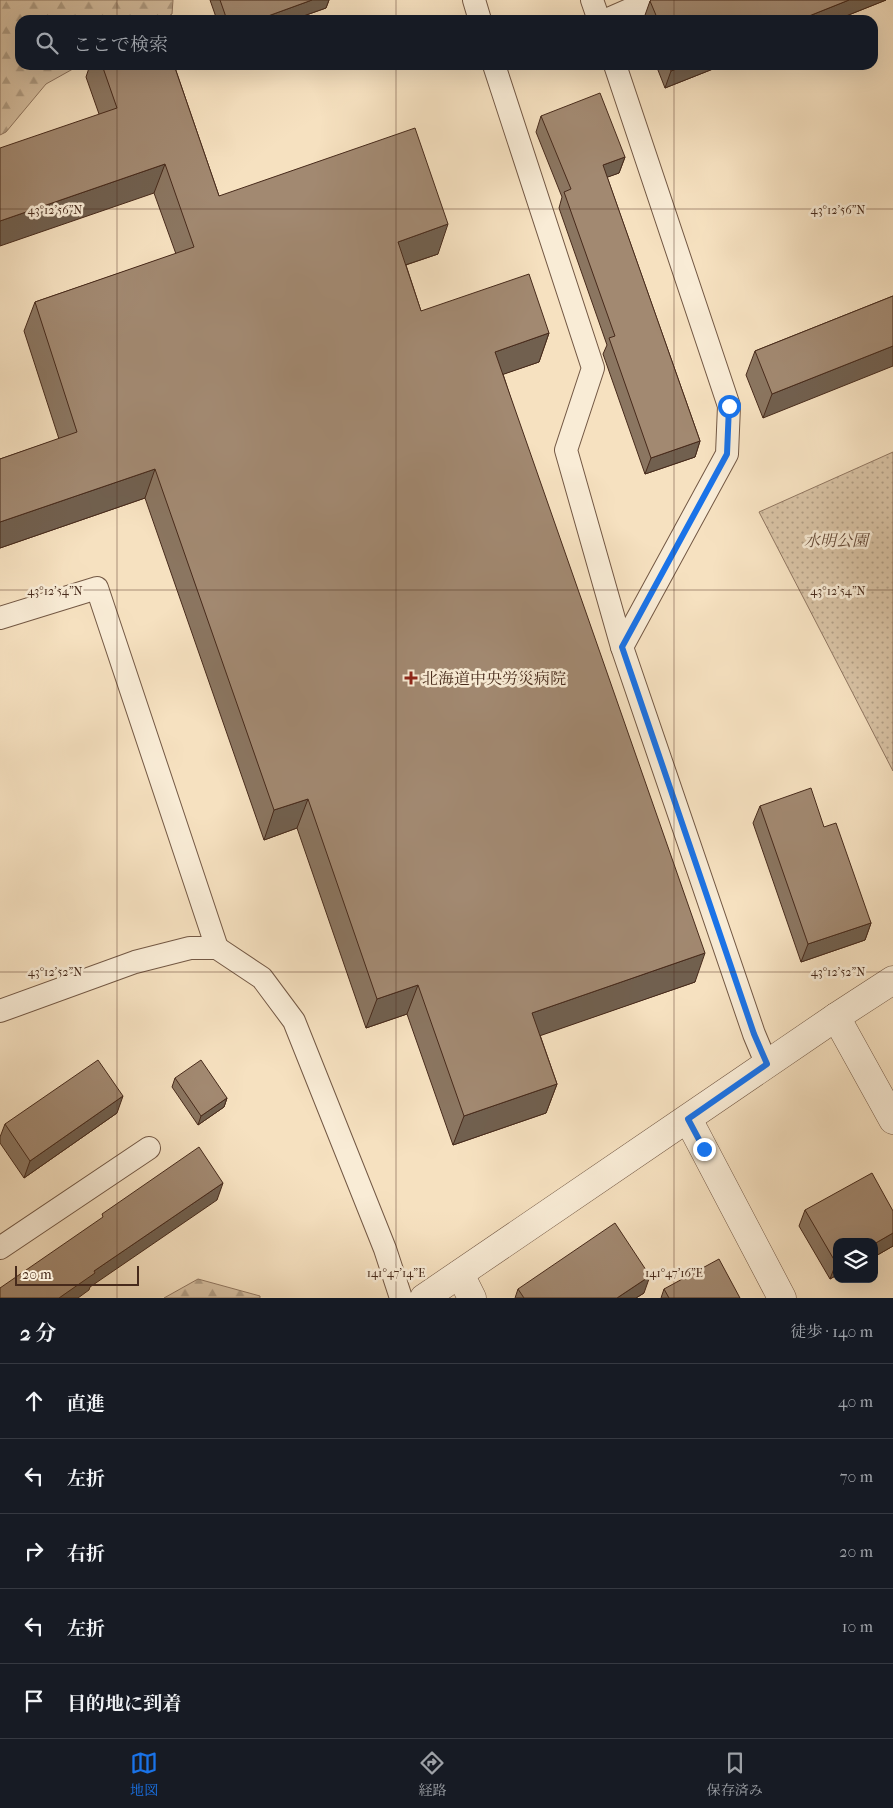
<!DOCTYPE html>
<html lang="ja">
<head>
<meta charset="utf-8">
<style>
	:root { --surface:#171b24; --page:#20242c; --text:#f1f3f6; --muted:#9ea1a6; --line:#363941; --accent:#1a73e8 }
	body { margin:0; font-family:"IM FELL French Canon","Noto Serif JP",serif; background:var(--page); color:var(--text) }
	.controls { position:absolute; right:15px; bottom:15px; display:grid; overflow:hidden; border-radius:10px; box-shadow:0 5px 20px #0002 }
	.controls button { width:45px; height:45px; display:grid; place-items:center; padding:0; border:0; border-bottom:1px solid var(--line); background:var(--surface); color:var(--text); font:25px sans-serif }
	.scale { position:absolute; left:15px; bottom:12px; width:124px; box-sizing:border-box; padding-left:5px; border:2px solid #472a1b; border-top:0; font-size:14px; line-height:18px; white-space:nowrap; color:#472a1b; -webkit-text-stroke:4px #f9ecd6; paint-order:stroke }
	.stop { position:absolute; width:15px; height:15px; margin:-11px; border:4px solid #1a73e8; border-radius:50%; background:#fff }
	.stop.end { background:#1a73e8; border-color:#fff; box-shadow:0 1px 5px #0008 }
	.list { margin:0; padding:0; list-style:none }
	h2 { display:flex; justify-content:space-between; align-items:center; height:65px; margin:0; padding:0 20px; font-size:21px }
	h2 small { font-size:16px; font-weight:400; color:var(--muted) }
	.list li { display:grid; grid-template-columns:32px 1fr auto; gap:15px; align-items:center; box-sizing:border-box; height:75px; padding:0 20px; border-top:1px solid var(--line) }
	.list b { display:block; font-size:19px; white-space:nowrap }
	.list em { font-size:16px; font-style:normal; color:var(--muted) }
	.icon { flex:none; width:28px; height:28px; fill:none; stroke:currentColor; stroke-width:2; stroke-linecap:round; stroke-linejoin:round }
	.map { position:relative; flex:none; width:893px; height:1298px; overflow:hidden }
	.search { position:absolute; background:var(--surface); box-shadow:0 5px 20px #0002; left:15px; right:15px; top:15px; height:55px; display:flex; align-items:center; gap:12px; box-sizing:border-box; padding:0 18px; border-radius:15px; color:var(--muted); font-size:19px }
	.sheet { height:440px; background:var(--surface) }
	nav { display:flex; justify-content:space-around; align-items:center; box-sizing:border-box; height:70px; border-top:1px solid var(--line); background:var(--surface); font-size:14px; color:var(--muted) }
	nav a { display:grid; justify-items:center; gap:2px }
	nav .on { color:var(--accent) }
	.map>svg:first-child { display:block }
	.forest { fill:url(#forest-firs); stroke:#907660 }
	.park { fill:url(#park-dots); stroke:#907660 }
	.lines { fill:none; stroke-linecap:round; stroke-linejoin:round }
	.service-casing { stroke:#735844; stroke-width:24 }
	.minor-casing { stroke:#735844; stroke-width:29 }
	.tertiary-casing { stroke:#735844; stroke-width:29 }
	.service { stroke:#f9ecd6; stroke-width:22 }
	.minor { stroke:#f9ecd6; stroke-width:28 }
	.tertiary { stroke:#f9ecd6; stroke-width:28 }
	.wall { fill:#8b7661; stroke:#472a1b }
	.shaded-wall { fill:#71604f; stroke:#472a1b }
	.building { fill:#a28971; stroke:#472a1b }
	.route { stroke:#1a73e8; stroke-width:6 }
	.ticks { fill:none; stroke:#472a1b; stroke-width:1; stroke-opacity:0.45 }
	.poi-dot { fill:#8f2418; stroke:#f9ecd6; stroke-width:2 }
	.labels { text-anchor:middle; dominant-baseline:central; stroke-width:5; stroke-linejoin:round; paint-order:stroke }
	.park-label { font-size:16px; font-style:italic; fill:#644836; stroke:#f9ecd6 }
	.poi-label { font-size:16px; fill:#472a1b; stroke:#f9ecd6; text-anchor:start }
	.ticks-label { font-size:12px; text-anchor:middle; fill:#472a1b; stroke:#f9ecd6; stroke-width:5; stroke-linejoin:round; paint-order:stroke }
</style>
</head>
<body>
<div class="map">
<svg width="893" height="1298" viewBox="0 0 893 1298">
	<defs>
		<pattern id="forest-firs" width="22" height="20" patternUnits="userSpaceOnUse" patternTransform="scale(1.25)"><rect width="22" height="20" fill="#d8c2a4"/><path d="M5 1l3.5 6h-7zM16 11l3.5 6h-7z" fill="#b19e85"/></pattern>
		<pattern id="park-dots" width="8" height="8" patternUnits="userSpaceOnUse" patternTransform="scale(1.25)"><rect width="8" height="8" fill="#d8c2a4"/><path d="M2 2h.1M6 6h.1" fill="none" stroke="#b19e85" stroke-width="1.8" stroke-linecap="round"/></pattern>
	</defs>
	<rect width="100%" height="100%" fill="#f6e1c0"/>
	<filter id="stains"><feTurbulence type="fractalNoise" baseFrequency=".004" numOctaves="4"/><feColorMatrix values="0 0 0 0 .2 0 0 0 0 .09 0 0 0 0 .02 0 0 0 .5 -.17"/></filter>
	<radialGradient id="worn" r=".72"><stop offset=".6" stop-color="#630" stop-opacity="0"/><stop offset="1" stop-color="#630" stop-opacity=".3"/></radialGradient>
	<g class="forest">
		<path d="M 0,0 L 173,0 L 172,14 L 162,20 L 20,20 L 20,65 L 80,65 L 46,84 L 6,132 L 0,135 Z"/>
		<path d="M 198,1279 L 260,1296 L 260,1298 L 164,1298 Z"/>
	</g>
	<path class="park" d="M 893,452 L 893,771 L 759,512 Z"/>
	<g class="lines">
		<defs>
			<g id="service">
				<path d="M 474,0 L 480,20"/>
				<path d="M 592,0 L 599,20"/>
				<path d="M 606,20 L 652,0"/>
				<path d="M 494,65 L 593,368 L 566,450 L 622,647 L 754,1034 L 767,1065"/>
				<path d="M 615,65 L 729,406 L 727,454 L 622,647"/>
				<path d="M 0,618 L 97,588 L 217,948"/>
				<path d="M 0,1011 L 135,962 L 190,948 L 217,948 L 262,978 L 294,1021 L 385,1249 L 401,1298"/>
				<path d="M 0,1248 L 149,1148"/>
			</g>
			<g id="minor">
				<path d="M 836,1017 L 893,1120"/>
				<path d="M 688,1119 L 782,1298"/>
				<path d="M 460,1274 L 472,1298"/>
			</g>
			<path id="tertiary" d="M 424,1298 L 836,1017 L 893,980"/>
		</defs>
		<use href="#service" class="service-casing"/>
		<use href="#minor" class="minor-casing"/>
		<use href="#tertiary" class="tertiary-casing"/>
		<use href="#service" class="service"/>
		<use href="#minor" class="minor"/>
		<use href="#tertiary" class="tertiary"/>
	</g>
	<g class="wall">
		<path d="M 210,0 L 329,0 L 326,8 L 292,20 L 217,20 Z"/>
		<path d="M 886,0 L 836,20 L 645,20 L 644,18 L 650,1 Z"/>
		<path d="M 90,65 L 174,65 L 219,196 L 438,254 L 406,265 L 421,311 L 549,333 L 539,362 L 503,374 L 695,982 L 540,1035 L 557,1084 L 546,1113 L 453,1145 L 407,1014 L 366,1028 L 297,828 L 264,840 L 145,498 L 0,548 L 0,459 L 59,439 L 24,331 L 35,302 L 176,254 L 154,193 L 99,114 L 86,77 Z"/>
		<path d="M 656,65 L 723,65 L 665,88 Z"/>
		<path d="M 541,116 L 625,157 L 619,173 L 607,177 L 700,441 L 695,457 L 645,474 L 603,354 L 607,345 L 559,208 L 562,197 L 536,132 Z"/>
		<path d="M 893,296 L 763,418 L 746,375 L 755,351 Z"/>
		<path d="M 760,806 L 824,827 L 871,923 L 865,940 L 801,962 L 753,823 Z"/>
		<path d="M 175,1078 L 227,1098 L 224,1107 L 198,1125 L 172,1087 Z"/>
		<path d="M 117,1113 L 24,1178 L 0,1143 L 0,1137 L 5,1124 Z"/>
		<path d="M 805,1210 L 893,1246 L 874,1257 L 874,1242 L 837,1242 L 837,1275 L 830,1279 L 799,1226 Z"/>
		<path d="M 518,1289 L 644,1293 L 636,1298 L 515,1298 Z"/>
		<path d="M 664,1289 L 740,1298 L 661,1298 Z"/>
	</g>
	<g class="shaded-wall">
		<path d="M 312,0 L 329,0 L 326,8 L 292,20 L 257,20 Z"/>
		<path d="M 849,0 L 886,0 L 836,20 L 799,20 Z"/>
		<path d="M 686,65 L 723,65 L 665,88 L 671,71 Z"/>
		<path d="M 625,157 L 619,173 L 597,181 L 603,165 Z"/>
		<path d="M 165,164 L 154,193 L 0,246 L 0,221 Z"/>
		<path d="M 448,224 L 438,254 L 387,271 L 398,242 Z"/>
		<path d="M 549,333 L 539,362 L 484,381 L 495,352 Z"/>
		<path d="M 893,346 L 893,366 L 763,418 L 772,394 Z"/>
		<path d="M 700,441 L 695,457 L 645,474 L 651,458 Z"/>
		<path d="M 155,469 L 145,498 L 0,548 L 0,522 Z"/>
		<path d="M 308,799 L 297,828 L 264,840 L 274,810 Z"/>
		<path d="M 871,923 L 865,940 L 801,962 L 808,944 Z"/>
		<path d="M 705,953 L 695,982 L 522,1042 L 532,1013 Z"/>
		<path d="M 418,985 L 407,1014 L 366,1028 L 377,999 Z"/>
		<path d="M 557,1084 L 546,1113 L 453,1145 L 464,1116 Z"/>
		<path d="M 123,1096 L 117,1113 L 24,1178 L 30,1161 Z"/>
		<path d="M 227,1098 L 224,1107 L 198,1125 L 201,1116 Z"/>
		<path d="M 223,1183 L 217,1200 L 90,1287 L 89,1290 L 78,1298 L 59,1298 L 94,1271 Z"/>
		<path d="M 893,1233 L 893,1246 L 874,1257 L 874,1244 Z"/>
		<path d="M 837,1262 L 837,1275 L 830,1279 L 836,1263 Z"/>
		<path d="M 650,1276 L 644,1293 L 636,1298 L 617,1298 Z"/>
	</g>
	<g class="building">
		<path d="M 220,0 L 312,0 L 257,20 L 227,20 Z"/>
		<path d="M 651,0 L 849,0 L 799,20 L 658,20 L 650,1 Z"/>
		<path d="M 102,65 L 174,65 L 219,196 L 415,128 L 448,224 L 398,242 L 421,311 L 529,274 L 549,333 L 495,352 L 705,953 L 532,1013 L 557,1084 L 464,1116 L 418,985 L 377,999 L 308,799 L 274,810 L 155,469 L 0,522 L 0,459 L 77,432 L 35,302 L 194,247 L 165,164 L 0,221 L 0,148 L 117,108 Z"/>
		<path d="M 669,65 L 686,65 L 671,71 Z"/>
		<path d="M 600,93 L 625,157 L 603,165 L 700,441 L 651,458 L 609,338 L 615,336 L 564,192 L 571,189 L 541,116 Z"/>
		<path d="M 893,296 L 893,346 L 772,394 L 755,351 Z"/>
		<path d="M 811,788 L 824,827 L 836,823 L 871,923 L 808,944 L 760,806 Z"/>
		<path d="M 98,1060 L 123,1096 L 30,1161 L 5,1124 Z"/>
		<path d="M 201,1060 L 227,1098 L 201,1116 L 175,1078 Z"/>
		<path d="M 199,1147 L 223,1183 L 94,1271 L 95,1273 L 59,1298 L 0,1298 L 0,1288 L 103,1217 L 102,1214 Z"/>
		<path d="M 872,1173 L 893,1211 L 893,1233 L 874,1244 L 874,1242 L 837,1242 L 837,1262 L 836,1263 L 805,1210 Z"/>
		<path d="M 615,1223 L 650,1276 L 617,1298 L 524,1298 L 518,1289 Z"/>
		<path d="M 719,1259 L 740,1298 L 669,1298 L 664,1289 Z"/>
	</g>
	<g class="lines">
		<path class="route" d="M 704,1149 L 688,1119 L 767,1064 L 754,1034 L 622,647 L 727,454 L 729,406"/>
	</g>
	<path class="ticks" d="M 117,0 L 117,20M 396,0 L 396,20M 674,0 L 674,20M 117,65 L 117,1298M 396,65 L 396,1298M 674,65 L 674,1298M 0,209 L 893,209M 0,590 L 893,590M 0,972 L 893,972"/>
	<path class="poi-dot" d="M408.5 670.5h5v5h5v5h-5v5h-5v-5h-5v-5h5z"/>
	<g class="labels">
		<g class="park-label">
			<text x="836" y="540">水明公園</text>
		</g>
		<g class="poi-label">
			<text x="422" y="678">北海道中央労災病院</text>
		</g>
	</g>
	<g class="ticks-label">
		<text x="55" y="214">43°12'56"N</text>
		<text x="838" y="214">43°12'56"N</text>
		<text x="55" y="595">43°12'54"N</text>
		<text x="838" y="595">43°12'54"N</text>
		<text x="55" y="976">43°12'52"N</text>
		<text x="838" y="976">43°12'52"N</text>
		<text x="396" y="1277">141°47'14"E</text>
		<text x="674" y="1277">141°47'16"E</text>
	</g>
	<rect width="100%" height="100%" filter="url(#stains)"/>
	<rect width="100%" height="100%" fill="url(#worn)"/>
</svg>
<div class="controls">
<button><svg class="icon" aria-label="layers" viewBox="0 0 24 24"><path d="M12 4l9 5-9 5-9-5zM3 14l9 5 9-5"/></svg></button>
</div>
<div class="scale">20 m</div>
<div class="stop" style="left:729px;top:406px"></div>
<div class="stop end" style="left:704px;top:1149px"></div>
<div class="search"><svg class="icon" aria-label="search" viewBox="0 0 24 24"><circle cx="10" cy="10" r="6"/><path d="M15 15l6 6"/></svg>ここで検索</div>
</div>
<section class="sheet">
<h2>2 分<small>徒歩 · 140 m</small></h2>
<ul class="list">
<li><svg class="icon" aria-label="ahead" viewBox="0 0 24 24"><path d="M12 20V5M6 11l6-6 6 6"/></svg><div><b>直進</b></div><em>40 m</em></li>
<li><svg class="icon" aria-label="left" viewBox="0 0 24 24"><path d="M17 20v-9H6M10 6l-5 5 5 5"/></svg><div><b>左折</b></div><em>70 m</em></li>
<li><svg class="icon" aria-label="right" viewBox="0 0 24 24"><path d="M7 20v-9h11M14 6l5 5-5 5"/></svg><div><b>右折</b></div><em>20 m</em></li>
<li><svg class="icon" aria-label="left" viewBox="0 0 24 24"><path d="M17 20v-9H6M10 6l-5 5 5 5"/></svg><div><b>左折</b></div><em>10 m</em></li>
<li><svg class="icon" aria-label="arrive" viewBox="0 0 24 24"><path d="M6 21V4h12l-3 4 3 4H6"/></svg><div><b>目的地に到着</b></div></li>
</ul>
</section>
<nav>
<a class="on"><svg class="icon" aria-label="map" viewBox="0 0 24 24"><path d="M3 6l6-2 6 2 6-2v14l-6 2-6-2-6 2zM9 4v14M15 6v14"/></svg>地図</a>
<a><svg class="icon" aria-label="directions" viewBox="0 0 24 24"><path d="M12 3l9 9-9 9-9-9zM9 14v-3h6M13 9l2 2-2 2"/></svg>経路</a>
<a><svg class="icon" aria-label="saved" viewBox="0 0 24 24"><path d="M7 4h10v16l-5-4-5 4z"/></svg>保存済み</a>
</nav>
</body>
</html>
